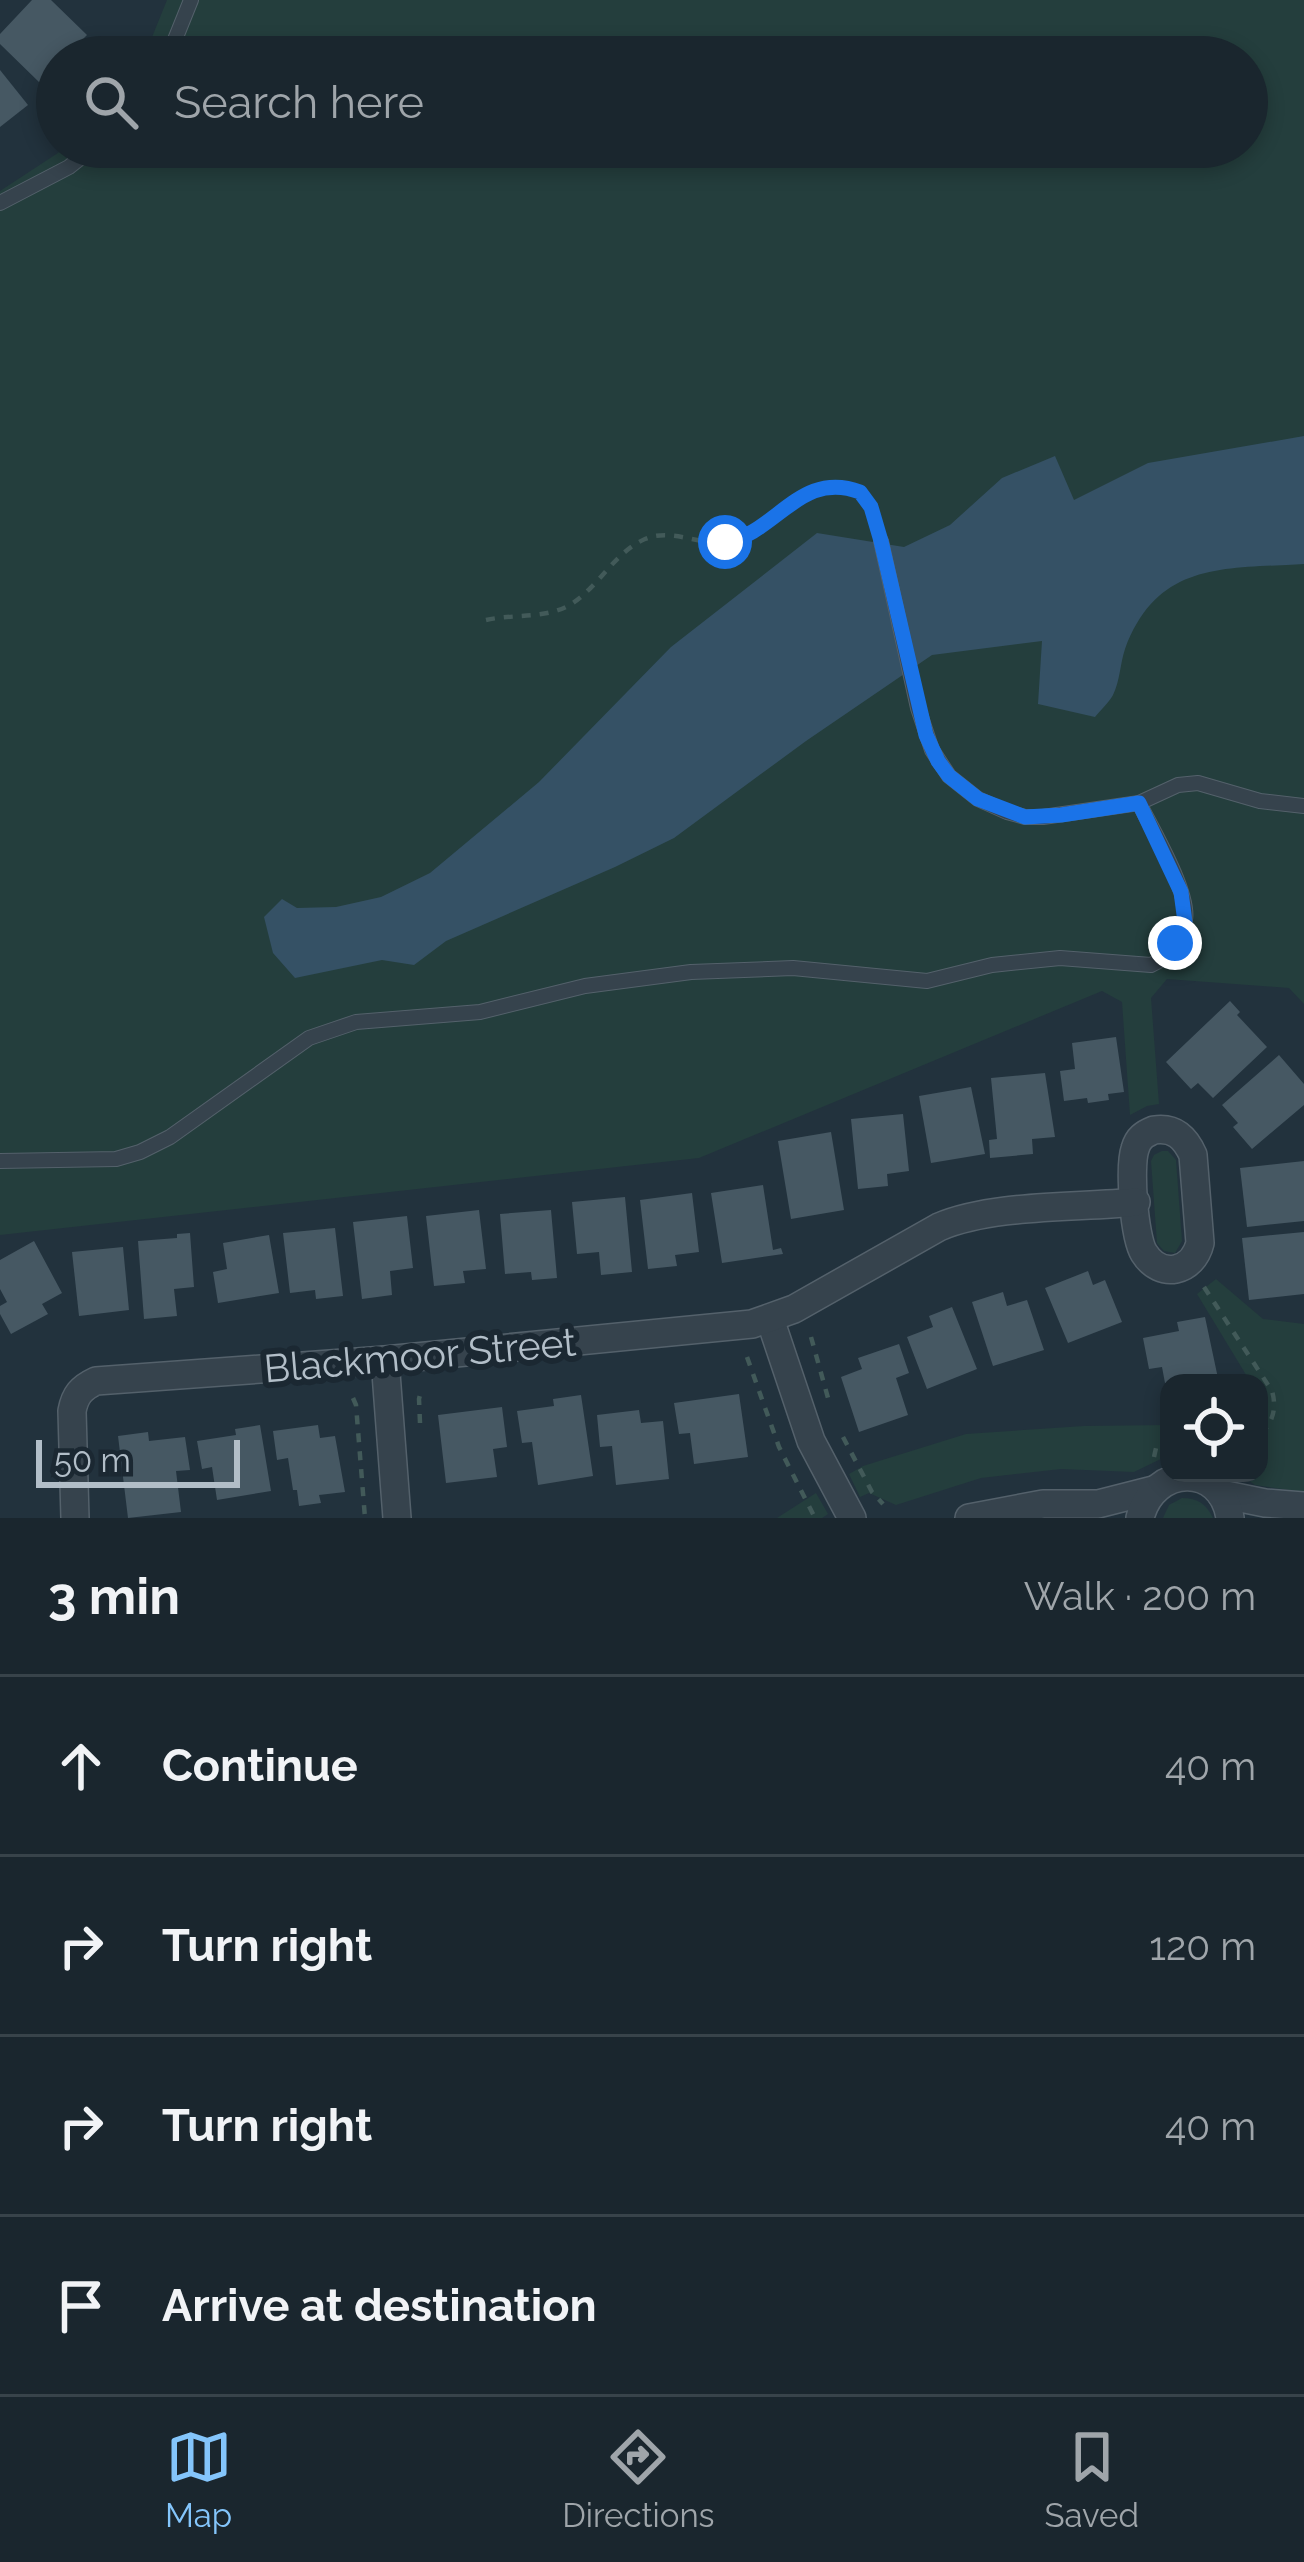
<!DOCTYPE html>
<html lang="en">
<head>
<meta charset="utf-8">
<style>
	:root { --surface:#1a262e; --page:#27323a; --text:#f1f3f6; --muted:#9fa5aa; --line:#38434a; --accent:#84c5fb }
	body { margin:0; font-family:Raleway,sans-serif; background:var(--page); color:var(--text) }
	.controls { position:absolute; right:36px; bottom:36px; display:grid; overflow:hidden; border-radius:24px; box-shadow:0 6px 18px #0003 }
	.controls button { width:108px; height:108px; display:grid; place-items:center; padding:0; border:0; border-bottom:3px solid var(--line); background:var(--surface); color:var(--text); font:60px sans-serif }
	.scale { position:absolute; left:36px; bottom:30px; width:204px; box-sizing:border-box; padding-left:12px; border:6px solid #b2bec8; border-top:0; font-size:33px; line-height:42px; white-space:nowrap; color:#b2bec8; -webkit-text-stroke:9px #1b2832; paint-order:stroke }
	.stop { position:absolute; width:36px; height:36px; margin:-27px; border:9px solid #1a73e8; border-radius:50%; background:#fff }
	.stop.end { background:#1a73e8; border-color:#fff; box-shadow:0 3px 12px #0008 }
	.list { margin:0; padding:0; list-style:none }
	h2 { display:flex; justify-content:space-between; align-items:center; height:156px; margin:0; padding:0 48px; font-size:51px }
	h2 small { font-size:39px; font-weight:400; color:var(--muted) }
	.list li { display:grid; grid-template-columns:78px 1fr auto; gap:36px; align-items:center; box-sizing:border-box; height:180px; padding:0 48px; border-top:3px solid var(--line) }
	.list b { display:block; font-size:45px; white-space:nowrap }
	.list em { font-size:39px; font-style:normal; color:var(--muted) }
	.icon { flex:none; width:66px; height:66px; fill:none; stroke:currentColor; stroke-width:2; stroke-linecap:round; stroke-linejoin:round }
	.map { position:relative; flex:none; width:1304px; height:1518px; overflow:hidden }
	.search { position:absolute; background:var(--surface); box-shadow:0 6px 18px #0003; left:36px; right:36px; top:36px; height:132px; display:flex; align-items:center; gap:30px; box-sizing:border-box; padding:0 42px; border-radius:66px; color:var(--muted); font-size:45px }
	.sheet { height:876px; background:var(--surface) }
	nav { display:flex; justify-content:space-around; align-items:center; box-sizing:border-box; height:168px; border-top:3px solid var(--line); background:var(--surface); font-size:33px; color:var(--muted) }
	nav a { display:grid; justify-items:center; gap:6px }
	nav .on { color:var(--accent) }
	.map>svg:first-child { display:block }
	.green { fill:#243e3d }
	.water { fill:#355165 }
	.building { fill:#465863 }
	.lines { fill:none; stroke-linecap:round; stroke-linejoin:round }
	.lane-casing { stroke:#54616b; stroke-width:16 }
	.street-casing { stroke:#54616b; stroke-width:30 }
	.path { stroke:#425a59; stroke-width:4.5; stroke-dasharray:9 9; stroke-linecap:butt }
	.lane { stroke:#36434d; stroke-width:14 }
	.street { stroke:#36434d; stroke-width:27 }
	.route { stroke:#1a73e8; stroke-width:15 }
	.labels { text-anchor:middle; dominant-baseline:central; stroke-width:12; stroke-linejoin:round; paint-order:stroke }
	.street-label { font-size:39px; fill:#b2bec8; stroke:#1b2832 }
</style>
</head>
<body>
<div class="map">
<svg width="1304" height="1518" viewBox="0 0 1304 1518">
	<rect width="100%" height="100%" fill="#22323d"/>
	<g class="green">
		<path d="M 167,0 L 1304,0 L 1304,1004 L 1289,988 L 1167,979 L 1151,998 L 1159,1104 L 1147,1106 L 1130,1115 L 1122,1002 L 1102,991 L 699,1158 L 0,1235 L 0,191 L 67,147 L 1247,147 L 1247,57 L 144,57 Z"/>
		<path d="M 1162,1151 L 1168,1151 L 1176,1160 L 1182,1241 L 1175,1253 L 1164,1251 L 1157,1243 L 1151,1161 L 1154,1155 Z"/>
		<path d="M 1216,1279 L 1263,1319 L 1304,1324 L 1304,1492 L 1255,1485 L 1238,1473 L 1259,1473 L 1259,1383 L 1251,1383 L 1197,1294 Z"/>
		<path d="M 1169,1425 L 1169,1455 L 1134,1472 L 1061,1469 L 981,1478 L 896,1505 L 869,1493 L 860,1497 L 849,1474 L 863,1466 L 966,1434 L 1084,1426 Z"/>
		<path d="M 816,1493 L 828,1514 L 822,1518 L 777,1518 Z"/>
		<path d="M 1182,1498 C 1198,1498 1206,1504 1213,1518 L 1163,1518 L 1169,1505 Z"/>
	</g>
	<path class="water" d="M 1304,436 L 1304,564 C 1224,569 1158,561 1125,649 C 1120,664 1120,681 1113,695 C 1109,702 1101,710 1095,717 L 1038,704 L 1042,641 L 932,655 L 806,741 L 674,838 L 615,867 L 446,941 L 414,965 L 382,960 L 295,978 L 273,953 L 264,917 L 282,899 L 297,908 L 336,907 L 381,897 L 430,873 L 539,782 L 671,647 L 817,533 L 904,547 L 950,525 L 1002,478 L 1055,456 L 1074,500 L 1148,463 Z"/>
	<g class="building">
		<path d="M 32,0 L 51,0 L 87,35 L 65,57 L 57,57 L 57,65 L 40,83 L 0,44 L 0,34 Z"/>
		<path d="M 0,70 L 28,105 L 0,127 Z"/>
		<path d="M 1230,1001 L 1240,1012 L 1237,1015 L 1267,1047 L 1213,1098 L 1198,1083 L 1191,1089 L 1166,1062 Z"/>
		<path d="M 1116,1037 L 1124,1092 L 1108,1094 L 1109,1100 L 1088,1103 L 1087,1098 L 1064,1101 L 1060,1071 L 1075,1069 L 1072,1043 Z"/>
		<path d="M 1279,1055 L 1304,1084 L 1304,1105 L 1252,1149 L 1233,1127 L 1238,1123 L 1222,1105 Z"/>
		<path d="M 1045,1073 L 1055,1137 L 1032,1139 L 1033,1154 L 990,1158 L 989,1140 L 997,1139 L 991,1078 Z"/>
		<path d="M 971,1087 L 985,1154 L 931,1163 L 919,1096 Z"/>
		<path d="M 903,1114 L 909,1171 L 887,1174 L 888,1186 L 858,1189 L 851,1119 Z"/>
		<path d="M 831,1132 L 844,1210 L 791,1219 L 778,1141 Z"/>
		<path d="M 1304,1161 L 1304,1221 L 1247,1227 L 1240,1168 Z"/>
		<path d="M 763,1185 L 773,1250 L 781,1248 L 783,1254 L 722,1263 L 711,1193 Z"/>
		<path d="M 692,1193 L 699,1252 L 675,1255 L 677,1266 L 648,1269 L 640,1200 Z"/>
		<path d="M 625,1197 L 632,1272 L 601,1275 L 599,1252 L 577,1254 L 572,1202 Z"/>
		<path d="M 479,1210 L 486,1269 L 463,1271 L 465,1283 L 434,1286 L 426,1216 Z"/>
		<path d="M 551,1210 L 557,1278 L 532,1280 L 531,1272 L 505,1274 L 500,1214 Z"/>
		<path d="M 407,1216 L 413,1268 L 390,1271 L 392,1295 L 362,1299 L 353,1222 Z"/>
		<path d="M 335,1228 L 343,1296 L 316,1299 L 315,1290 L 290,1293 L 283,1233 Z"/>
		<path d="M 1304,1232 L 1304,1294 L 1249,1300 L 1242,1238 Z"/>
		<path d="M 190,1233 L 194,1287 L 174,1289 L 177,1316 L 144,1319 L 138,1241 L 177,1238 L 177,1234 Z"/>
		<path d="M 269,1235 L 279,1293 L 218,1303 L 213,1272 L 227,1269 L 223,1243 Z"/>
		<path d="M 34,1241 L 62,1293 L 42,1304 L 48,1314 L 11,1334 L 0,1314 L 0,1306 L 7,1302 L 0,1289 L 0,1260 Z"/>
		<path d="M 123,1247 L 129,1310 L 79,1316 L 72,1252 Z"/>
		<path d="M 1088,1271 L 1093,1285 L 1105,1280 L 1122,1322 L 1068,1343 L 1045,1288 Z"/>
		<path d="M 1003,1292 L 1007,1306 L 1027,1300 L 1044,1350 L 993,1366 L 972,1302 Z"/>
		<path d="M 952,1307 L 977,1369 L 927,1389 L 907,1337 L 933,1327 L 929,1316 Z"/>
		<path d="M 1205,1317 L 1219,1383 L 1165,1383 L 1162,1367 L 1149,1369 L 1143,1338 L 1179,1331 L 1177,1322 Z"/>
		<path d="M 899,1344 L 909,1373 L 896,1378 L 908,1415 L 859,1432 L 841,1377 L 862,1369 L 858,1358 Z"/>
		<path d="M 739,1394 L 748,1457 L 694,1464 L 690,1433 L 679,1434 L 674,1403 Z"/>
		<path d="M 581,1395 L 593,1476 L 538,1485 L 532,1442 L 522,1443 L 517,1411 L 554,1406 L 553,1399 Z"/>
		<path d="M 502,1407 L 507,1447 L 493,1449 L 497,1477 L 446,1483 L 438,1415 Z"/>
		<path d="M 639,1410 L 641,1423 L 663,1421 L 669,1479 L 616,1485 L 612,1446 L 600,1447 L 597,1415 Z"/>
		<path d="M 260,1425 L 271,1491 L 217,1500 L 212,1467 L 202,1469 L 197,1441 L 236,1435 L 235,1429 Z"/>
		<path d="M 318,1425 L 320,1438 L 335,1436 L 345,1492 L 319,1495 L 321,1503 L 299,1506 L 297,1490 L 293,1490 L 288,1458 L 277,1460 L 273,1431 Z"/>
		<path d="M 148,1432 L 149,1441 L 185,1437 L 190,1470 L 176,1471 L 181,1512 L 128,1518 L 118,1436 Z"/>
	</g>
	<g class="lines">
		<defs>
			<g id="lane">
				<path d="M 168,57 L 191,0"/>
				<path d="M 0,203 L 69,167 L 94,147"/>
				<path d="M 881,541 L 918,708 L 932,750 L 949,776 L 978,799 L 1007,812 L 1025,817 L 1043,817 L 1139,803 L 1178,785 L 1198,783 L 1260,801 L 1304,806"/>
				<path d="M 0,1161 L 116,1159 L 140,1152 L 170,1137 L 309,1038 L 356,1022 L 480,1012 L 585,986 L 691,972 L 793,968 L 927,981 L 992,965 L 1060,958 L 1151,965 C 1161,961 1166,956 1172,947 C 1177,939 1183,929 1185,920 C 1190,893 1152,829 1139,803"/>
			</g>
			<g id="street">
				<path d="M 1154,1130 C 1174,1127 1185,1137 1193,1155 L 1200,1243 C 1193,1272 1161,1280 1144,1253 C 1134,1237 1129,1167 1135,1149 C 1138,1138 1144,1134 1154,1130 Z"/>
				<path d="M 770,1319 L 811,1441 L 852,1518"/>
				<path d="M 385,1360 L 397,1518"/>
				<path d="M 1221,1494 L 1265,1503 L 1304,1506"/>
				<path d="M 75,1518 L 72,1411 C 75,1395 81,1388 96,1381 L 385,1360 L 752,1324 L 794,1309 L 939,1227 C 993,1204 1076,1208 1136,1202"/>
				<path d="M 969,1518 L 1043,1504 L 1098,1504 L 1153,1490"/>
				<path d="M 1140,1518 C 1153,1464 1222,1462 1230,1518"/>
			</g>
		</defs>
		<use href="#lane" class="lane-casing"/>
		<use href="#street" class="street-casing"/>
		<g class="path">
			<path d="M 486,620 C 512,614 543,619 568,606 C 598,589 613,553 645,539 C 675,526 706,551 737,540 C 745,538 753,530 760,525 C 791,504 821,476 860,492 L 870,507 L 876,524"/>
			<path d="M 1204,1287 L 1272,1391 C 1277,1408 1273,1424 1259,1435"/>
			<path d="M 811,1337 L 828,1398"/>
			<path d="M 747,1357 L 779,1447 L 815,1518"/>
			<path d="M 353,1398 L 356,1405 L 365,1518"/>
			<path d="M 420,1423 L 419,1399 L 421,1391"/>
			<path d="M 843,1437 L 872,1492 L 883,1504"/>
			<path d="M 1154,1457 L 1156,1448 L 1169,1440"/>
		</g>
		<use href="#lane" class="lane"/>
		<use href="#street" class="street"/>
	</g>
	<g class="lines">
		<path class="route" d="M 725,542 C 776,534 800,469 860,492 L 871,507 L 881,541 L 926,735 L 938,761 L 949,776 L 978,799 L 1025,817 L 1061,815 L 1139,803 L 1181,892 L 1185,922 L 1175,943"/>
	</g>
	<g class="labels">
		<g class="street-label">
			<text transform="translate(420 1355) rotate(-5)">Blackmoor Street</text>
		</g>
	</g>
</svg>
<div class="controls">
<button><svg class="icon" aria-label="locate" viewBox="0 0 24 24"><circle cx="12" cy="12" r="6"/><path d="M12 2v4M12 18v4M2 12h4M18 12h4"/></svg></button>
</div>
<div class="scale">50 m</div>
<div class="stop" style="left:725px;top:542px"></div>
<div class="stop end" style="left:1175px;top:943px"></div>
<div class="search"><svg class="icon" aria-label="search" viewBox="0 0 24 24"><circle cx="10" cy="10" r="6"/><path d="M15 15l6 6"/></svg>Search here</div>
</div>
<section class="sheet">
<h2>3 min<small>Walk · 200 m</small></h2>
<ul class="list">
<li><svg class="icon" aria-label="ahead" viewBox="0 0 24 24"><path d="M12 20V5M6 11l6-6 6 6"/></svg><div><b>Continue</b></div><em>40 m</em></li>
<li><svg class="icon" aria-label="right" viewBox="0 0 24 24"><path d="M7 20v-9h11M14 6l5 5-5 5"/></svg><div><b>Turn right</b></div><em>120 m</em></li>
<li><svg class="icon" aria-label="right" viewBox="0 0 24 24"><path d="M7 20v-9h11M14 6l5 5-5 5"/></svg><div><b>Turn right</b></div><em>40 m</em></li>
<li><svg class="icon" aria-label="arrive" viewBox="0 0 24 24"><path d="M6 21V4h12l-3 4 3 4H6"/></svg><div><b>Arrive at destination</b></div></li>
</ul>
</section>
<nav>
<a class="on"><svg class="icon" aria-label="map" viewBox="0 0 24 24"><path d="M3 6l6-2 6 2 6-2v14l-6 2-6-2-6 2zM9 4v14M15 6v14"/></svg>Map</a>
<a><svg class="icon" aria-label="directions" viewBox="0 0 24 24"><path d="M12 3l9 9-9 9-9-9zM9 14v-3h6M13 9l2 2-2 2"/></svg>Directions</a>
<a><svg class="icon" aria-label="saved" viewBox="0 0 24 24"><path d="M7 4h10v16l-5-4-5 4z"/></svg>Saved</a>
</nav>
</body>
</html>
